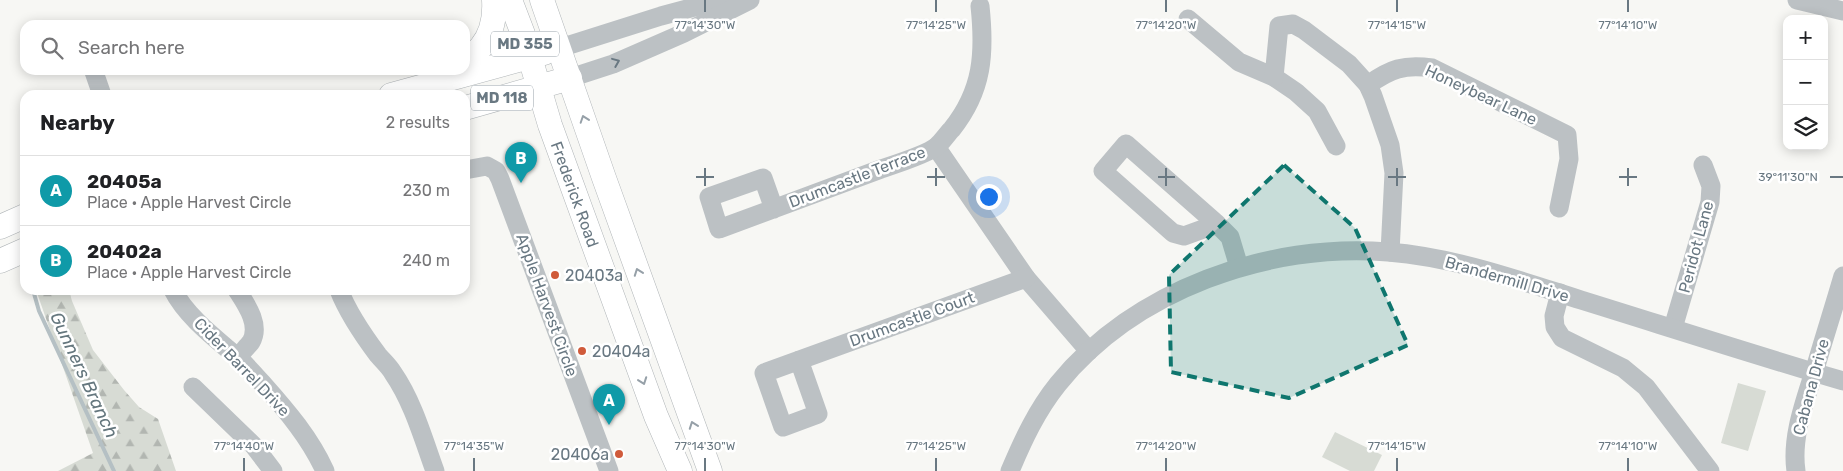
<!DOCTYPE html>
<html lang="en">
<head>
<meta charset="utf-8">
<style>
	:root { --surface:#fff; --page:#f6f6f6; --text:#202124; --muted:#757577; --line:#e0e0e0; --accent:#1a73e8 }
	body { margin:0; font-family:Rubik,sans-serif; background:var(--page); color:var(--text) }
	.controls { position:absolute; right:15px; top:15px; display:grid; overflow:hidden; border-radius:10px; box-shadow:0 2px 12px #0003 }
	.controls button { width:45px; height:45px; display:grid; place-items:center; padding:0; border:0; border-bottom:1px solid var(--line); background:var(--surface); color:var(--text); font:25px sans-serif }
	.you { position:absolute; left:988px; top:196px; width:18px; height:18px; margin:-12px; border:4px solid #fff; border-radius:50%; background:#1a73e8; box-shadow:0 0 0 8px #1a73e833 }
	.badge { display:grid; place-items:center; width:32px; height:32px; border-radius:50%; background:var(--accent); color:#fff; font-size:16px; font-weight:700 }
	.pin { position:absolute; translate:-50% -41px; filter:drop-shadow(0 1px 2px #0008) }
	.pin::after { content:''; position:absolute; top:26px; width:18px; height:15px; background:inherit; clip-path:polygon(0 0,100% 0,50% 100%) }
	.list { margin:0; padding:0; list-style:none }
	h2 { display:flex; justify-content:space-between; align-items:center; height:65px; margin:0; padding:0 20px; font-size:21px }
	h2 small { font-size:16px; font-weight:400; color:var(--muted) }
	.list li { display:grid; grid-template-columns:32px 1fr auto; gap:15px; align-items:center; box-sizing:border-box; height:70px; padding:0 20px; border-top:1px solid var(--line) }
	.list b { display:block; font-size:19px; white-space:nowrap }
	.list p { margin:0; font-size:16px; white-space:nowrap; color:var(--muted) }
	.list em { font-size:16px; font-style:normal; color:var(--muted) }
	.icon { flex:none; width:28px; height:28px; fill:none; stroke:currentColor; stroke-width:2; stroke-linecap:round; stroke-linejoin:round }
	.map { position:relative; flex:none; width:1843px; height:471px; overflow:hidden }
	.search { position:absolute; background:var(--surface); box-shadow:0 2px 12px #0003; left:20px; top:20px; width:450px; height:55px; display:flex; align-items:center; gap:12px; box-sizing:border-box; padding:0 18px; border-radius:15px; color:var(--muted); font-size:19px }
	.panel { position:absolute; background:var(--surface); box-shadow:0 2px 12px #0003; left:20px; top:90px; width:450px; height:205px; border-radius:15px }
	.map>svg:first-child { display:block }
	.forest { fill:url(#forest-firs) }
	.pitch { fill:#d7dbd4 }
	.lines { fill:none; stroke-linecap:round; stroke-linejoin:round }
	.stream { stroke:#b5c0c4; stroke-width:4 }
	.major-casing { stroke:#b0b5b8; stroke-width:25 }
	.minor { stroke:#bcc1c4; stroke-width:19 }
	.major { stroke:#fff; stroke-width:24 }
	.oneway { stroke:#697882 }
	.oneway2 { stroke:#96a0a8 }
	.marked { fill:#0f766e; fill-opacity:0.2; stroke:#0f766e; stroke-width:4; stroke-dasharray:10 6; stroke-linejoin:round }
	.ticks { fill:none; stroke:#697882; stroke-width:2 }
	.poi-dot { fill:#d05b3b; stroke:#fff; stroke-width:2 }
	.labels { text-anchor:middle; dominant-baseline:central; stroke-width:5; stroke-linejoin:round; paint-order:stroke }
	.shield { fill:#fff; stroke:#96a0a8; stroke-width:1 }
	.shield-label { font-size:15px; font-weight:bold; fill:#697882 }
	.street-label { font-size:16px; fill:#697882; stroke:#fff }
	.poi-label { font-size:16px; fill:#697882; stroke:#fff; text-anchor:start }
	.water-label { font-size:18px; font-style:italic; fill:#65777e; stroke:#fff }
	.ticks-label { font-size:12px; text-anchor:middle; fill:#697882; stroke:#fff; stroke-width:5; stroke-linejoin:round; paint-order:stroke }
</style>
</head>
<body>
<div class="map">
<svg width="1843" height="471" viewBox="0 0 1843 471">
	<defs>
		<pattern id="forest-firs" width="22" height="20" patternUnits="userSpaceOnUse" patternTransform="scale(1.25)"><rect width="22" height="20" fill="#d7dbd4"/><path d="M5 1l3.5 6h-7zM16 11l3.5 6h-7z" fill="#b2b6b1"/></pattern>
	</defs>
	<rect width="100%" height="100%" fill="#f7f7f4"/>
	<path class="forest" d="M 36,290 L 69,290 L 72,301 L 93,350 L 124,390 L 139,407 L 158,419 L 176,471 L 58,471 L 93,453 Z"/>
	<g class="pitch">
		<path d="M 1738,383 L 1766,391 L 1748,451 L 1721,443 Z"/>
		<path d="M 1335,432 L 1382,455 L 1374,471 L 1350,471 L 1322,457 Z"/>
	</g>
	<g class="lines">
		<path class="stream" d="M 33,290 L 39,311 L 114,471"/>
		<defs>
			<g id="major">
				<path id="s1" d="M 510,0 L 523,34 L 550,125 L 656,416 L 680,471"/>
				<path d="M 542,0 L 604,178 L 710,471"/>
				<path d="M 465,60 C 470,56 477,52 481,47 C 492,34 495,16 494,0"/>
				<path d="M 391,95 L 544,53"/>
				<path d="M 465,108 L 570,78"/>
				<path d="M 0,227 L 25,216"/>
				<path d="M 0,261 L 25,250"/>
			</g>
		</defs>
		<use href="#major" class="major-casing"/>
		<g class="minor">
			<path d="M 1797,0 L 1843,11"/>
			<path d="M 1188,19 L 1239,62 L 1274,77 L 1296,92 L 1317,111 L 1336,146"/>
			<path d="M 560,48 L 661,16 L 720,0"/>
			<path d="M 94,72 L 102,95"/>
			<path d="M 1274,77 L 1279,26 L 1293,24 L 1304,30 L 1349,64 L 1368,85 L 1373,96 L 1390,145 L 1394,173 L 1390,252"/>
			<path d="M 570,78 L 613,64 L 684,33 L 750,0"/>
			<path d="M 1368,85 C 1390,69 1404,64 1432,68 L 1567,135 L 1569,159 L 1559,208"/>
			<path d="M 936,147 L 1026,278 L 1089,351"/>
			<path d="M 465,170 L 487,166 L 496,171 L 500,179 L 609,471"/>
			<path d="M 774,209 L 763,178 L 709,197 L 719,229 C 773,209 827,189 881,169 C 893,165 928,154 937,146 C 942,142 947,134 952,129 C 983,90 985,53 980,6"/>
			<path d="M 1217,224 L 1184,236 L 1173,233 L 1103,171 L 1126,144 L 1217,224 L 1230,237 L 1239,267"/>
			<path d="M 173,290 C 186,316 215,338 236,356 C 246,364 254,375 263,384 C 287,411 310,438 325,471"/>
			<path d="M 237,290 C 246,304 261,325 251,342 C 247,347 242,352 238,357"/>
			<path d="M 339,290 C 348,313 363,335 378,355 C 383,361 389,366 393,373 C 413,402 423,438 435,471"/>
			<path d="M 1560,293 L 1554,316 L 1555,327 L 1562,338 L 1623,368 L 1646,387 L 1710,471"/>
			<path d="M 1673,328 L 1710,202 L 1711,186 L 1703,165"/>
			<path d="M 799,360 L 818,414 L 783,427 L 764,373 L 1026,278"/>
			<path d="M 193,387 L 254,446 L 273,471"/>
			<path d="M 1010,471 C 1023,440 1037,410 1058,384 C 1134,290 1269,242 1388,252 C 1454,257 1518,280 1581,300 C 1668,327 1755,355 1843,381"/>
			<path d="M 1796,471 C 1791,437 1805,401 1815,369 C 1824,338 1834,307 1843,276"/>
		</g>
		<use href="#major" class="major"/>
	</g>
	<defs><path id="oneway-chevron" d="M-2-3.5L2.5 0L-2 3.5" fill="none" stroke-width="1.6" stroke-linecap="round" stroke-linejoin="round" transform="scale(1.25)"/></defs>
	<use class="oneway" href="#oneway-chevron" transform="translate(616 62) rotate(-22)"/>
	<g class="oneway2">
		<use href="#oneway-chevron" transform="translate(584 119) rotate(-109)"/>
		<use href="#oneway-chevron" transform="translate(638 272) rotate(-110)"/>
		<use href="#oneway-chevron" transform="translate(643 381) rotate(70)"/>
		<use href="#oneway-chevron" transform="translate(693 425) rotate(-110)"/>
	</g>
	<path class="marked" d="M 1284,165 L 1355,228 L 1408,345 L 1289,398 L 1171,372 L 1169,275 Z"/>
	<path class="ticks" d="M 705,0 L 705,12M 936,0 L 936,12M 1166,0 L 1166,12M 1397,0 L 1397,12M 1628,0 L 1628,12M 705,168 L 705,186M 936,168 L 936,186M 1166,168 L 1166,186M 1397,168 L 1397,186M 1628,168 L 1628,186M 696,177 L 714,177M 927,177 L 945,177M 1158,177 L 1175,177M 1388,177 L 1406,177M 1619,177 L 1637,177M 1830,177 L 1843,177M 244,458 L 244,471M 474,458 L 474,471M 705,458 L 705,471M 936,458 L 936,471M 1166,458 L 1166,471M 1397,458 L 1397,471M 1628,458 L 1628,471"/>
	<g class="poi-dot">
		<circle cx="555" cy="275" r="5"/>
		<circle cx="582" cy="351" r="5"/>
		<circle cx="619" cy="454" r="5"/>
	</g>
	<g class="labels">
		<g class="shield">
			<rect x="491" y="31.5" width="68" height="25" rx="4"/>
			<rect x="471" y="85.5" width="62" height="25" rx="4"/>
		</g>
		<g class="shield-label">
			<text x="525" y="44">MD 355</text>
			<text x="502" y="98">MD 118</text>
		</g>
		<g class="street-label">
			<text transform="translate(1481 95) rotate(25)">Honeybear Lane</text>
			<text transform="translate(857 177) rotate(-21)">Drumcastle Terrace</text>
			<text stroke="none"><textPath href="#s1" startOffset="205">Frederick Road</textPath></text>
			<text transform="translate(1696 247) rotate(-75)">Peridot Lane</text>
			<text transform="translate(1507 279) rotate(16)">Brandermill Drive</text>
			<text transform="translate(547 305) rotate(70)">Apple Harvest Circle</text>
			<text transform="translate(912 319) rotate(-20)">Drumcastle Court</text>
			<text transform="translate(242 367) rotate(46)">Cider Barrel Drive</text>
			<text transform="translate(1811 387) rotate(-75)">Cabana Drive</text>
		</g>
		<g class="poi-label">
			<text x="565" y="275">20403a</text>
			<text x="592" y="351">20404a</text>
			<text x="609" y="454" text-anchor="end">20406a</text>
		</g>
		<g class="water-label">
			<text transform="translate(84 375) rotate(65)">Gunners Branch</text>
		</g>
	</g>
	<g class="ticks-label">
		<text x="705" y="29">77°14'30"W</text>
		<text x="936" y="29">77°14'25"W</text>
		<text x="1166" y="29">77°14'20"W</text>
		<text x="1397" y="29">77°14'15"W</text>
		<text x="1628" y="29">77°14'10"W</text>
		<text x="1788" y="181">39°11'30"N</text>
		<text x="244" y="450">77°14'40"W</text>
		<text x="474" y="450">77°14'35"W</text>
		<text x="705" y="450">77°14'30"W</text>
		<text x="936" y="450">77°14'25"W</text>
		<text x="1166" y="450">77°14'20"W</text>
		<text x="1397" y="450">77°14'15"W</text>
		<text x="1628" y="450">77°14'10"W</text>
	</g>
</svg>
<div class="controls">
<button>+</button>
<button>−</button>
<button><svg class="icon" aria-label="layers" viewBox="0 0 24 24"><path d="M12 4l9 5-9 5-9-5zM3 14l9 5 9-5"/></svg></button>
</div>
<div class="you"></div>
<div class="pin badge" style="left:609px;top:425px;background:#0f9aa8">A</div>
<div class="pin badge" style="left:521px;top:183px;background:#0f9aa8">B</div>
<div class="search"><svg class="icon" aria-label="search" viewBox="0 0 24 24"><circle cx="10" cy="10" r="6"/><path d="M15 15l6 6"/></svg>Search here</div>
<section class="panel">
<h2>Nearby<small>2 results</small></h2>
<ul class="list">
<li><span class="badge" style="background:#0f9aa8">A</span><div><b>20405a</b><p>Place · Apple Harvest Circle</p></div><em>230 m</em></li>
<li><span class="badge" style="background:#0f9aa8">B</span><div><b>20402a</b><p>Place · Apple Harvest Circle</p></div><em>240 m</em></li>
</ul>
</section>
</div>
</body>
</html>
